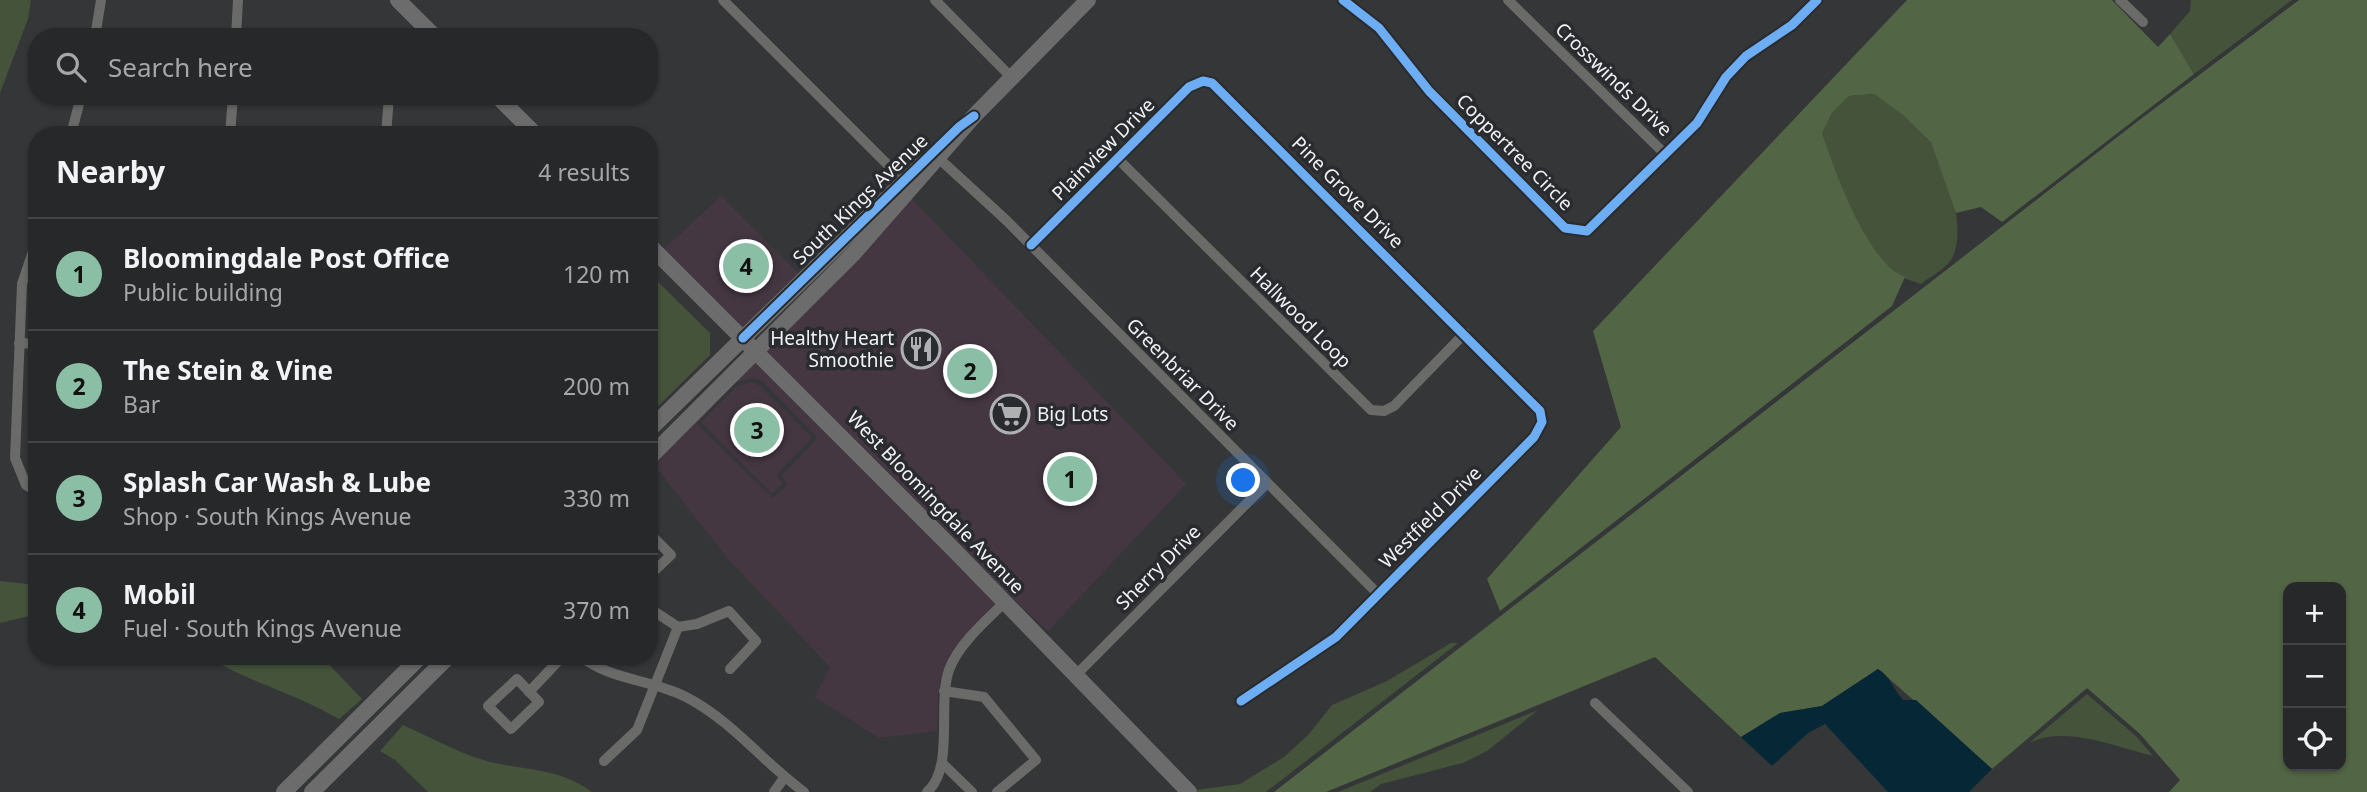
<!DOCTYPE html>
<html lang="en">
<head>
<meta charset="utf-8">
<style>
	:root { --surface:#27282a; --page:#2f3032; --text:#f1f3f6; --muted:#a4a6a8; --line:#434447; --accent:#8abfa5 }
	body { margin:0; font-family:"Noto Sans",sans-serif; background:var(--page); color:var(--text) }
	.controls { position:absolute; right:21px; bottom:21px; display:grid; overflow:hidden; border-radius:14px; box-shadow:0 2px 5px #0004 }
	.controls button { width:63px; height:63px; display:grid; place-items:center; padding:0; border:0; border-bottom:2px solid var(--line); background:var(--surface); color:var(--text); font:35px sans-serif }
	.you { position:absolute; left:1244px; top:481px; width:24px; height:24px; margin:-18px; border:5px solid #fff; border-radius:50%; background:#1a73e8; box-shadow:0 0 0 10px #1a73e833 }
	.badge { display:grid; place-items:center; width:46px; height:46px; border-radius:50%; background:var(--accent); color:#111; font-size:23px; font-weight:700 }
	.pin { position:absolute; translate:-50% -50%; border:4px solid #fff; box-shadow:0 2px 7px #0006 }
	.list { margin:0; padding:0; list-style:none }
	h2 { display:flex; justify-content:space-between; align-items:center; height:91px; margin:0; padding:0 28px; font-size:30px }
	h2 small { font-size:23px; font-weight:400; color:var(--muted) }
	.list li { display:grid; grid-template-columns:46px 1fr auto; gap:21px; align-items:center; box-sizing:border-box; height:112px; padding:0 28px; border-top:2px solid var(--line) }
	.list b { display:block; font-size:26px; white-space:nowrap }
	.list p { margin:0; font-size:23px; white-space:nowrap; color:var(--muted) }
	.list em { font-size:23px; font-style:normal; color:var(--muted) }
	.icon { flex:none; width:38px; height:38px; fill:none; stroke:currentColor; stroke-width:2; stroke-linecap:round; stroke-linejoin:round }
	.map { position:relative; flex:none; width:2367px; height:792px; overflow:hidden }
	.search { position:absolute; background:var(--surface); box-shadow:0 2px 5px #0004; left:28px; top:28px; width:630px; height:77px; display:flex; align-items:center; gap:18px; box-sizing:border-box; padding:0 24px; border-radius:28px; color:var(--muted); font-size:26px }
	.panel { position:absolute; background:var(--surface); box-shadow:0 2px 5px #0004; left:28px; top:126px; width:630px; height:539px; border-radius:28px }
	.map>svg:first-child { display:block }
	.commercial { fill:#443742; fill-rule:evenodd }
	.green { fill:#44533a }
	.forest { fill:#526545; fill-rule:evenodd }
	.water { fill:#062836 }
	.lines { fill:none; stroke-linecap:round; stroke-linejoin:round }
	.street { stroke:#6a6a69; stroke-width:10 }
	.secondary { stroke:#6b6c6b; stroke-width:16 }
	.cycleway-casing { stroke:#292b2e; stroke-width:13 }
	.cycleway { stroke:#6dadf4; stroke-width:9 }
	.labels { text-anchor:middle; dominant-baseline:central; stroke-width:7; stroke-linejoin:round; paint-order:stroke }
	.street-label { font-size:19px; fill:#f1f2f4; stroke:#292b2e }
	.poi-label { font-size:19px; fill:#f1f2f4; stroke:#292b2e; text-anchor:end }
</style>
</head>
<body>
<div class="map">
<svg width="2367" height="792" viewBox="0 0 2367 792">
	<rect width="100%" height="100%" fill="#343638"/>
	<g class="commercial">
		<path d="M 721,196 L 800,275 L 743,330 L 663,250 Z"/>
		<path d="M 911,198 L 1186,484 L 1048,631 L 1010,596 L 764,351 Z"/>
		<path d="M 756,359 L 997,603 L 945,667 L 938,695 L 937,731 L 879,738 L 815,697 L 830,667 L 728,559 L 652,462 ZM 752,378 L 762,381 L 816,436 L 815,441 L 782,475 L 787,485 L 773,498 L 697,424 L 734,383 Z"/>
		<path d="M 752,382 L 759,385 L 812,438 L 778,473 L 777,476 L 783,483 L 772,494 L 701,422 L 737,386 Z"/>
	</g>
	<g class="green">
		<path d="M 0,0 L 31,0 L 28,19 L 0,93 Z"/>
		<path d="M 2191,0 L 2292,0 L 2194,74 L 2170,34 L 2190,11 Z"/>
		<path d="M 1874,94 C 1893,108 1919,123 1932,143 C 1948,169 1968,233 1951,260 C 1945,269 1930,277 1921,284 C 1914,281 1902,279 1896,273 C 1856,239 1838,181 1821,133 L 1832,113 L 1849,96 Z"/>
		<path d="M 649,273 L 710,333 L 710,355 L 649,415 Z"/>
		<path d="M 0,581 L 37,585 L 37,614 L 0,623 Z"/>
		<path d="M 1451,643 L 1458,643 L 1266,792 L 1198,792 L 1196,790 L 1240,784 L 1284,757 L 1309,734 L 1332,705 L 1387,681 Z"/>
		<path d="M 206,656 L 321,656 L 362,699 L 339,719 C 297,694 248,682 206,656 Z"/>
		<path d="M 2087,694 L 2137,737 L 2153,756 C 2115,747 2066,725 2029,743 Z"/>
		<path d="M 1538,710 L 1487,751 L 1463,763 L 1381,784 L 1370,792 L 1338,792 Z"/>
		<path d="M 403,725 C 429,737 456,751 483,760 C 521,771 557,766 592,792 L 428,792 L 395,760 L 380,751 Z"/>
	</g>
	<g class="forest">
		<path d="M 1907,0 L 2112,0 L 2158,47 L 2170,34 L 2194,74 L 2002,222 L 1981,207 L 1956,213 L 1931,142 L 1903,115 L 1874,94 L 1849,96 L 1832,113 L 1822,133 C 1834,169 1867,263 1905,277 L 1892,306 L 1500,611 L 1487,579 L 1621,427 L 1593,331 Z"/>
		<path d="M 2299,0 L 2367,0 L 2367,792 L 2169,792 L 2180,780 L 2140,734 L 2087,688 L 1992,769 L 1878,669 L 1822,706 L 1780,713 L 1741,737 L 1655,657 L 1326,792 L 1274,792 L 2138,121 ZM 2288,587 L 2341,587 L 2341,766 L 2288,766 Z"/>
	</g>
	<path class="water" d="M 1878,669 C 1889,675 1894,690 1903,700 L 1916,700 L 1992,769 L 1969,792 L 1888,792 L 1825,724 L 1808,733 L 1772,766 L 1741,737 L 1780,713 L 1822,706 Z"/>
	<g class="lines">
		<g class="street">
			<path d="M 723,0 L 909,186"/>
			<path d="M 935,0 L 1012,78"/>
			<path d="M 1343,0 L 1379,28 L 1429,91 L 1565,228 L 1587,231 L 1697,123 L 1726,77 L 1746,56 L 1792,25 L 1817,0"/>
			<path d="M 1508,0 L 1665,154"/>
			<path d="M 2120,0 L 2143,22"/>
			<path d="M 95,37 L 101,0"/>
			<path d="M 236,37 L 238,0"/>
			<path d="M 71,135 L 81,96"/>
			<path d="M 230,135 L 233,96"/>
			<path d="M 386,135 L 389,96"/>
			<path d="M 933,153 L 1006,220 L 1378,594"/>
			<path d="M 1118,159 L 1371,410 L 1384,411 L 1394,406 L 1465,333"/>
			<path d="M 37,239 L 22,284 L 15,458 L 26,485 L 37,492"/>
			<path d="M 1031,245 L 1189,87 L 1203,81 L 1212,83 L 1540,411 L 1542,422 L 1534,437 L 1336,637 L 1241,701"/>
			<path d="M 19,343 L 37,344"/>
			<path d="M 649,576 L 671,555 L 652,536"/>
			<path d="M 649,608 L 678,627"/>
			<path d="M 678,627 L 697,624 L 729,611 L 756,641 L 730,669"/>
			<path d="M 580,656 C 612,681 651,679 686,697 C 731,720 763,762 804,792"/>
			<path d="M 1075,676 L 1267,483"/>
			<path d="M 517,679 L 539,702 L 511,729 L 488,706 Z"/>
			<path d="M 944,691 L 984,697 L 1036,760 L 997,792"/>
			<path d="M 529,692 L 563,656"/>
			<path d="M 1595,703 L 1688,792"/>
			<path d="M 604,761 L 637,730 L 678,627"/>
			<path d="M 942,763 L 972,792"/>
			<path d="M 774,792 L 784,778"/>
			<path d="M 927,792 C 955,768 937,704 949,670 C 958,645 985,621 1005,602"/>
		</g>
		<g class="secondary">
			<path d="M 398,0 L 435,37"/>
			<path d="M 497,96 L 536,135"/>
			<path d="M 649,245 L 956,552 L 1189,792"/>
			<path d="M 649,430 L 923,163"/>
			<path d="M 649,458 L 854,253 L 974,116 L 1088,0"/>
			<path d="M 284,792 L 421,656"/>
			<path d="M 312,792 L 449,656"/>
		</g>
		<defs>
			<g id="cycleway">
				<path d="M 1343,0 L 1379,28 L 1429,91 L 1565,228 L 1587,231 L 1697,123 L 1726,77 L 1746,56 L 1792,25 L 1817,0"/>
				<path d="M 1031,245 L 1189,87 L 1203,81 L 1212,83 L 1540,411 L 1542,422 L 1534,437 L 1336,637 L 1241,701"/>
				<path d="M 743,338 L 959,127 L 974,116"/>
			</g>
		</defs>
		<use href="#cycleway" class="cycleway-casing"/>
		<use href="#cycleway" class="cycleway"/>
	</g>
	<defs>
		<symbol id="restaurant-ring" viewBox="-11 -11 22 22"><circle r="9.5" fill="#292b2e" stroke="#afb0b2" stroke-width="1.5"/><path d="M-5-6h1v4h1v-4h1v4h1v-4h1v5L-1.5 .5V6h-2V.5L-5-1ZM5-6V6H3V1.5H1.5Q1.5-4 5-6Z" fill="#afb0b2"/></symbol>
		<symbol id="supermarket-ring" viewBox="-11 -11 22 22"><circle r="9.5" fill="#292b2e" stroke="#afb0b2" stroke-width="1.5"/><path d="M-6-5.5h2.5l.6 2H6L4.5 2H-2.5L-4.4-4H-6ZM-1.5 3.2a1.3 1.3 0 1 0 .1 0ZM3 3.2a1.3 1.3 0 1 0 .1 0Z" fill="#afb0b2"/></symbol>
	</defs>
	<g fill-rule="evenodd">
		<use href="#restaurant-ring" x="899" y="327" width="44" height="44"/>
		<use href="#supermarket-ring" x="988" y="392" width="44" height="44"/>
	</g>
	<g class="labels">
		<g class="street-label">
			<text transform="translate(1614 79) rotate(44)">Crosswinds Drive</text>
			<text transform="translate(1103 149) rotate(-45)">Plainview Drive</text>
			<text transform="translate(1515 152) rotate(45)">Coppertree Circle</text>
			<text transform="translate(1348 192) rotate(45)">Pine Grove Drive</text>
			<text transform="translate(860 199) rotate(-44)">South Kings Avenue</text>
			<text transform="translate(1301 317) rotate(45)">Hallwood Loop</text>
			<text transform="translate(1183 374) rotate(45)">Greenbriar Drive</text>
			<text transform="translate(936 502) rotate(46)">West Bloomingdale Avenue</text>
			<text transform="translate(1430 517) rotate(-45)">Westfield Drive</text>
			<text transform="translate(1158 567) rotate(-45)">Sherry Drive</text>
		</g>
		<g class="poi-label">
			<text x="894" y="338">Healthy Heart<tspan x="894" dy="22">Smoothie</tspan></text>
			<text x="1037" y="414" text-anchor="start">Big Lots</text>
		</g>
	</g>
</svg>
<div class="controls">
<button>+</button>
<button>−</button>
<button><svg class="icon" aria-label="locate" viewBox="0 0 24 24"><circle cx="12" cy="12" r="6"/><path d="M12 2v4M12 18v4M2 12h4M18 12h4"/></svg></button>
</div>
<div class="you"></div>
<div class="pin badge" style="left:1070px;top:479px">1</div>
<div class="pin badge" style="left:970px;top:371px">2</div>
<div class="pin badge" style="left:757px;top:430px">3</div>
<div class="pin badge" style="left:746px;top:266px">4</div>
<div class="search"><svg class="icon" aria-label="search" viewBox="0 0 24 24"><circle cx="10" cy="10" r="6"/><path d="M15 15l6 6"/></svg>Search here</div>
<section class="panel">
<h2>Nearby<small>4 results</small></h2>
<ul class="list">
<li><span class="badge">1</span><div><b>Bloomingdale Post Office</b><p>Public building</p></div><em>120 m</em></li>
<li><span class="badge">2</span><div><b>The Stein &amp; Vine</b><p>Bar</p></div><em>200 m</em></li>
<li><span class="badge">3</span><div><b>Splash Car Wash &amp; Lube</b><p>Shop · South Kings Avenue</p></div><em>330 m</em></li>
<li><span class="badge">4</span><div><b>Mobil</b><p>Fuel · South Kings Avenue</p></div><em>370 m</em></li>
</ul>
</section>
</div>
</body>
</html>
